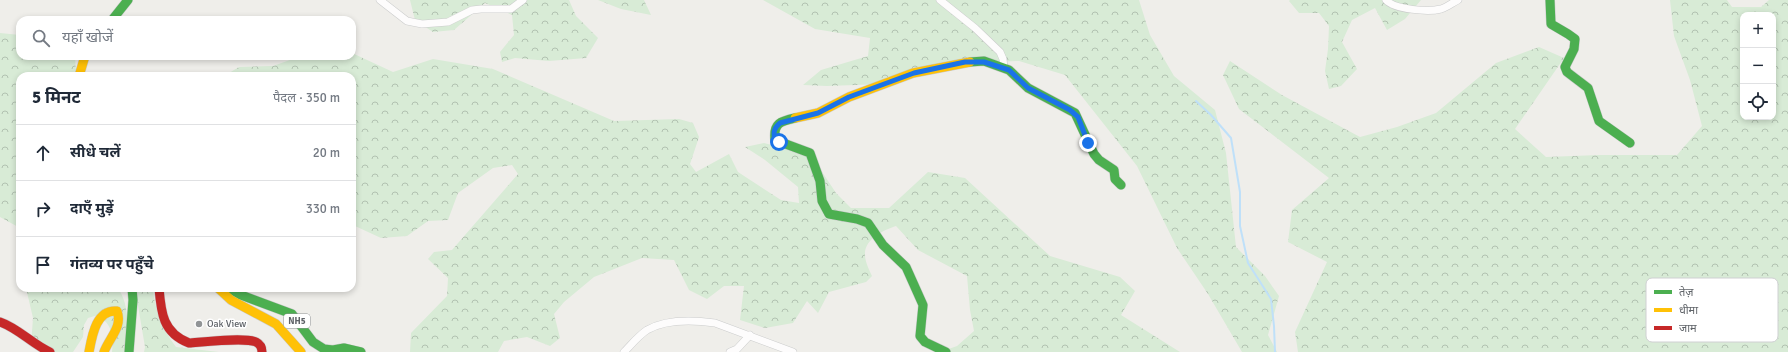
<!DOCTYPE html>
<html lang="hi">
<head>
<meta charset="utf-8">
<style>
	:root { --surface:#fff; --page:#f2f2f3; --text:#1f2937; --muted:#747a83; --line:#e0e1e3 }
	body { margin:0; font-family:Signika,"Noto Sans Devanagari",sans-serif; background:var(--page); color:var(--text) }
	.controls { position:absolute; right:12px; top:12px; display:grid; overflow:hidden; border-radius:8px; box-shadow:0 2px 6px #0003 }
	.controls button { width:36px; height:36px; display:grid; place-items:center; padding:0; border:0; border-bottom:1px solid var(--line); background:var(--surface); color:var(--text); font:20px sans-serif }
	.stop { position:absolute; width:12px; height:12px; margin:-9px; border:3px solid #1a73e8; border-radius:50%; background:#fff }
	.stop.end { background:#1a73e8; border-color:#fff; box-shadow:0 1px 4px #0008 }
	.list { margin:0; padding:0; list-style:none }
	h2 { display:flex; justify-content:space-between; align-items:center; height:52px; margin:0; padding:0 16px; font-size:17px }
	h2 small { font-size:13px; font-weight:400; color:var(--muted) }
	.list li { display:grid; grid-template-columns:26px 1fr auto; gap:12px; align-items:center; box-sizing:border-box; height:56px; padding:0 16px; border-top:1px solid var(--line) }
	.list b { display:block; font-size:15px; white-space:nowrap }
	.list em { font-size:13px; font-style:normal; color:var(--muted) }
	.icon { flex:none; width:22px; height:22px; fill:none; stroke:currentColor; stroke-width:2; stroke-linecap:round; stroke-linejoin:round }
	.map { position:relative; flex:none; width:1788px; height:352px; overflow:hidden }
	.search { position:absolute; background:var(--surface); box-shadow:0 2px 6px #0003; left:16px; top:16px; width:340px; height:44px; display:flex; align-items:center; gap:10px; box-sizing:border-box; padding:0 14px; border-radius:12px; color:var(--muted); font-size:15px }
	.panel { position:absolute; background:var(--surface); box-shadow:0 2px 6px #0003; left:16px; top:72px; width:340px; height:220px; border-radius:12px }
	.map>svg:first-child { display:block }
	.forest { fill:url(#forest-crowns); fill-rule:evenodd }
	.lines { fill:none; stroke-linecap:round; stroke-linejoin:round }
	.stream { stroke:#bfe0f9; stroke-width:2 }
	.street-casing { stroke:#cbcccc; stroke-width:8 }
	.fast-casing { stroke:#cacacb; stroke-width:10 }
	.slow-casing { stroke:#cacacb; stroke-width:10 }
	.jam-casing { stroke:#cacacb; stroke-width:10 }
	.street { stroke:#fdfcfc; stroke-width:7 }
	.fast { stroke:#4caf50; stroke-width:9 }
	.slow { stroke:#ffc107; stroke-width:9 }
	.jam { stroke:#c62828; stroke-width:9 }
	.route { stroke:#1a73e8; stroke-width:5 }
	.poi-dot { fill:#919496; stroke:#fff; stroke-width:1.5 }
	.labels { text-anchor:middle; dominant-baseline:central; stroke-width:3; stroke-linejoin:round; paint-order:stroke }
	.shield { fill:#fff; stroke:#8f9295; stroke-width:1 }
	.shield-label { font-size:9px; font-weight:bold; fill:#5f6368 }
	.poi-label { font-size:10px; fill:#5f6368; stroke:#fff; text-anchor:start }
	.key { fill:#fff; stroke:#cfd0d2; stroke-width:1 }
	.key-label { font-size:11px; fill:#5f6368 }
</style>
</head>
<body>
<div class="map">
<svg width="1788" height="352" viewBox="0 0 1788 352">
	<defs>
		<pattern id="forest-crowns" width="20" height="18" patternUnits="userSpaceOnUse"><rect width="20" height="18" fill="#d8ebd6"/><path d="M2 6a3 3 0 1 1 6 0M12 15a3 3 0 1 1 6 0" fill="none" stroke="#b2c2b1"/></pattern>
	</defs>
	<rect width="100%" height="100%" fill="#efeeea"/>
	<g class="forest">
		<path d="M 410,0 L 569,0 L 576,16 L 598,38 L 586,58 L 549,61 L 515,58 L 502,62 L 500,52 L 514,35 L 512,15 L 485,3 L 454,30 L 433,32 L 415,20 Z"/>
		<path d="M 598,0 L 644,0 L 651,15 L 621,9 Z"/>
		<path d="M 763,0 L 1139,0 L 1150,35 L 1174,76 L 1215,110 L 1226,153 L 1236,247 L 1265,276 L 1279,296 L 1268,335 L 1277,352 L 1242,352 L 1208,294 L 1177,248 L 1137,166 L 1065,75 L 1019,61 L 965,63 L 884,84 L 827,86 L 803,85 L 821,70 L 868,56 L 870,38 L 815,29 Z"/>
		<path d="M 1290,0 L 1421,0 L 1405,19 L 1387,30 L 1375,8 L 1352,20 L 1342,42 L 1357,69 L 1341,86 L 1329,89 L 1325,71 L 1328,49 L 1329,26 L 1319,13 L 1299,13 L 1289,1 Z"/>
		<path d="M 1670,0 L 1727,0 L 1732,7 L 1761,7 L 1769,0 L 1788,0 L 1788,352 L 1298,352 L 1295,332 L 1327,262 L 1288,242 L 1292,210 L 1329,178 L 1239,109 L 1223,75 L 1230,61 L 1282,95 L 1360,137 L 1397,127 L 1436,113 L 1496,63 L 1539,47 L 1564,58 L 1515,129 L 1546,157 L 1599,155 L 1677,155 L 1702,126 L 1690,80 L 1674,36 ZM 1743,15 L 1773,15 L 1773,117 L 1743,117 Z"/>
		<path d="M 0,33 L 20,35 L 20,56 L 75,56 L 76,72 L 73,76 L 20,76 L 20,82 L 17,85 L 20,91 L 20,228 L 0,217 Z"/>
		<path d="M 352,53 L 393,72 L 433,59 L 493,69 L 614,121 L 679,119 L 693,123 L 699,137 L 690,164 L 696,172 L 729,154 L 738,172 L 781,200 L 799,203 L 798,187 L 765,160 L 745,147 L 764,143 L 811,155 L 836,193 L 851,208 L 889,208 L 928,172 L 965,178 L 1050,256 L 1120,277 L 1135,291 L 1121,315 L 1180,352 L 940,352 L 957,346 L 974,331 L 970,310 L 967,276 L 918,250 L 896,226 C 884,230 864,239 865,255 C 865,261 869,270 872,276 L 866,282 L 829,292 L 818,313 L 807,301 L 793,323 L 765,328 L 740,320 L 744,286 L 724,286 L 707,299 L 689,290 L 674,260 L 642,258 L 594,277 L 564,302 L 554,314 L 560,338 L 550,346 L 527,337 L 504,341 L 498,352 L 410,352 L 411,333 L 447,296 L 448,278 L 428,259 L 434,252 L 452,250 L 518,174 L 512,165 L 493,168 L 458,193 L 448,220 L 428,221 L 407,236 L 381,238 L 355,226 L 352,227 L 352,76 L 224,76 L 239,67 L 273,66 L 301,56 L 352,56 Z"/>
		<path d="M 26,288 L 118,288 C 131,308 127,329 125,352 L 112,352 C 114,335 112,325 98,315 L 88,318 L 84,325 L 83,337 L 73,352 L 39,352 L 31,345 L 33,318 Z"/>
		<path d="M 135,288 L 153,288 C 154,309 163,330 176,347 L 219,352 L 144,352 L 145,347 Z"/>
	</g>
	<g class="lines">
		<path class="stream" d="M 1196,101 L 1211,115 L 1231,138 L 1240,192 L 1240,226 L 1248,263 L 1271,299 L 1274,326 L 1275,352"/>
		<defs>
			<g id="street">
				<path d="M 380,0 L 407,21 L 422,24 L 448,22 L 472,10 L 481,9 L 511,9 L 523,0"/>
				<path d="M 940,0 L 975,28 L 1000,52 L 1003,59 L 1004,68"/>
				<path d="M 1386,0 C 1395,10 1429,12 1441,9 C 1447,7 1452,3 1458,0"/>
				<path d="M 624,352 C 631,345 638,336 647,330 C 666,319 693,320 715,323 L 793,352"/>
				<path d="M 730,352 L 737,349 L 750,335"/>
			</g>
			<g id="fast">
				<path d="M 1550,0 L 1551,24 L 1568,34 L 1575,39 L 1574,49 L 1565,67 L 1567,72 L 1588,88 L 1599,121 L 1630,143"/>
				<path d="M 112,20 L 128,0"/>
				<path d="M 970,62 L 984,61 L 1009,70 L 1028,88 L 1075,113 L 1094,154 L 1099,160 L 1114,170 L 1115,179 L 1121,185"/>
				<path d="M 795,118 C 781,121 773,123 775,140 L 810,153 L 820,181 L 822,201 L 829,214 L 857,219 L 868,223 L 883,245 L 906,267 L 923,305 L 920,336 L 925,342 L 946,352"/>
				<path d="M 229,288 L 241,295 L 292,314 L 313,342 L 324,349 L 333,350 L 344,348 L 361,352"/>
				<path d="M 129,352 L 133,300 L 132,288"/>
			</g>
			<g id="slow">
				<path d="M 79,76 L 85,56"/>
				<path d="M 795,118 L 818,113 L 849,97 L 913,73 L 970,62"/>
				<path d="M 218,288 L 231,300 L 276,324 L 301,352"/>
				<path d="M 89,352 C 92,336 96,309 117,311 C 123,327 109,338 104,352"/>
			</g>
			<g id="jam">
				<path d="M 159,288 C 161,313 163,333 189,343 C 203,342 245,337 256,342 C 260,344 262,348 262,352"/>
				<path d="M 0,322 C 18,328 32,344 50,352"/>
			</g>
		</defs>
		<use href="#street" class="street-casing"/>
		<use href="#fast" class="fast-casing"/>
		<use href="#slow" class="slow-casing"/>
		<use href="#jam" class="jam-casing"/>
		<use href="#street" class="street"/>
		<use href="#fast" class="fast"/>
		<use href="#slow" class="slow"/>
		<use href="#jam" class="jam"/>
	</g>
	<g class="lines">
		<path class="route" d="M 779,142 L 775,140 C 773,132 774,128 780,123 L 818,113 L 849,97 L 914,73 L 965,62 L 984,62 L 1009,70 L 1028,88 L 1070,110 L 1078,117 L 1088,143"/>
	</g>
	<circle class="poi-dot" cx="199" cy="324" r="4"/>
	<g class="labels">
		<rect class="shield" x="284" y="314" width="26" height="14" rx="3"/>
		<g class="shield-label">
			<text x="297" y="321">NH5</text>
		</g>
		<g class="poi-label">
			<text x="207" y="324">Oak View</text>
		</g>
	</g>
	<rect x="1646" y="278" width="132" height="64" rx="6" class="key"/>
	<rect x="1654" y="290" width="18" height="4" fill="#4caf50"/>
	<rect x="1654" y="308" width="18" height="4" fill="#ffc107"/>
	<rect x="1654" y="326" width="18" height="4" fill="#c62828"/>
	<g class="key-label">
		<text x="1679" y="296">तेज़</text>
		<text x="1679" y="314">धीमा</text>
		<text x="1679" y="332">जाम</text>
	</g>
</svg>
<div class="controls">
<button>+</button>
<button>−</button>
<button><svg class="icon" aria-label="locate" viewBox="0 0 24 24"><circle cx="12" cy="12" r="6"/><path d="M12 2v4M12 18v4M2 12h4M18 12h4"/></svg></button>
</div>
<div class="stop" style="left:779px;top:142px"></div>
<div class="stop end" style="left:1088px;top:143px"></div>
<div class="search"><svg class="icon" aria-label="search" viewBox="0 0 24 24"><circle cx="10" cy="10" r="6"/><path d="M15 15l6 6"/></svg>यहाँ खोजें</div>
<section class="panel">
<h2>5 मिनट<small>पैदल · 350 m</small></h2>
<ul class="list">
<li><svg class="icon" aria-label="ahead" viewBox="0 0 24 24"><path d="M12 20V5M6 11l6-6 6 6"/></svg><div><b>सीधे चलें</b></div><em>20 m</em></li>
<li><svg class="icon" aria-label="right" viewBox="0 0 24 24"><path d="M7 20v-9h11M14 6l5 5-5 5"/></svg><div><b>दाएँ मुड़ें</b></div><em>330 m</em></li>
<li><svg class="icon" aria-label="arrive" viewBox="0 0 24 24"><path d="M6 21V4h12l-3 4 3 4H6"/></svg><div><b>गंतव्य पर पहुँचे</b></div></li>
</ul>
</section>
</div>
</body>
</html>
